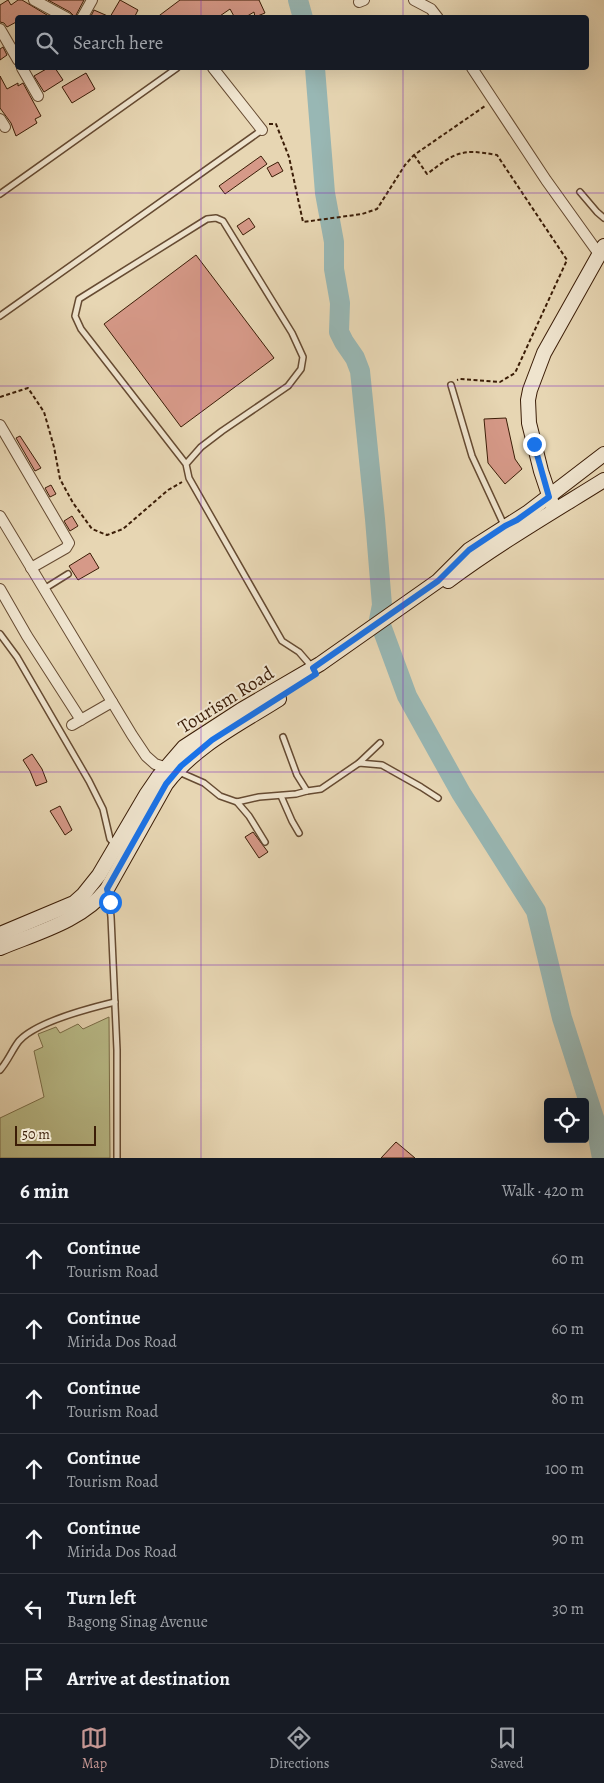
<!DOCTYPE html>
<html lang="en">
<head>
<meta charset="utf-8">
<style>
	:root { --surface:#171b24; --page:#20242c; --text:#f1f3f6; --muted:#9ea1a6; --line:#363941; --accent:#c59692 }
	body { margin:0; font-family:Alegreya,serif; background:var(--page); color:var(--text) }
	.controls { position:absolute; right:15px; bottom:15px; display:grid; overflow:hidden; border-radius:5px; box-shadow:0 5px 20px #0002 }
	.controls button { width:45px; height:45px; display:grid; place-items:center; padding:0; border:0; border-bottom:1px solid var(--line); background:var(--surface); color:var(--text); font:25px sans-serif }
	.scale { position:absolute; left:15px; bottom:12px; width:81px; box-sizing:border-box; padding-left:5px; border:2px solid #3b1d07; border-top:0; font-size:14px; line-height:18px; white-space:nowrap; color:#3b1d07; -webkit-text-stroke:4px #efe4ce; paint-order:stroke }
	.stop { position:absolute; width:15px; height:15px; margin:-11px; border:4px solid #1a73e8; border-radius:50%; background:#fff }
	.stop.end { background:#1a73e8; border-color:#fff; box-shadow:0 1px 5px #0008 }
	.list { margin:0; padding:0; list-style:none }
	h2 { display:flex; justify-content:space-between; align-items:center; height:65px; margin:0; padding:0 20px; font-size:21px }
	h2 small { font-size:16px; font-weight:400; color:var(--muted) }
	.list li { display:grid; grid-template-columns:32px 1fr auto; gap:15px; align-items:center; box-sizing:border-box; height:70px; padding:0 20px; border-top:1px solid var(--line) }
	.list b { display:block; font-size:19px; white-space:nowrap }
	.list p { margin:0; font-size:16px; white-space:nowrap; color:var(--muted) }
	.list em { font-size:16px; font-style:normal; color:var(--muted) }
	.icon { flex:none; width:28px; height:28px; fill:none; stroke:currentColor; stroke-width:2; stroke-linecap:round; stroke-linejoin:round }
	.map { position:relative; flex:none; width:604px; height:1158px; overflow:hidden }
	.search { position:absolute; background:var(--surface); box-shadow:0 5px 20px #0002; left:15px; right:15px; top:15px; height:55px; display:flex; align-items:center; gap:12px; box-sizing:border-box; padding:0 18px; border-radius:5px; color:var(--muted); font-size:19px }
	.sheet { height:555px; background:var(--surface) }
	nav { display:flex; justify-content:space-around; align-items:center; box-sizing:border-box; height:70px; border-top:1px solid var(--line); background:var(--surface); font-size:14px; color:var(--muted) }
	nav a { display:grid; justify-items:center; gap:2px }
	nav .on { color:var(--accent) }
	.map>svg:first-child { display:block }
	.green { fill:#babd8a; stroke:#7a6d48 }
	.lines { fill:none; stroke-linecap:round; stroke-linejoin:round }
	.river { stroke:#98b7b4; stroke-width:20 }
	.building { fill:#d69988; stroke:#3b1d07 }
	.lane-casing { stroke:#664b32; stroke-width:8 }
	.street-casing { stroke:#664b32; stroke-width:12 }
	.secondary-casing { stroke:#3b1d07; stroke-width:16 }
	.path { stroke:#3b1d07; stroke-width:2; stroke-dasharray:4 2.5; stroke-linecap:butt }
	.lane { stroke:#efe4ce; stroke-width:5 }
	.street { stroke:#efe4ce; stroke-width:10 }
	.secondary { stroke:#efe4ce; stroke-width:14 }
	.route { stroke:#1a73e8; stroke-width:6 }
	.grid { fill:none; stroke:#7b2cbf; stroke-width:1; stroke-opacity:0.55 }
	.labels { text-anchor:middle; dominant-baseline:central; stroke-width:4; stroke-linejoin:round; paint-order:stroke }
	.street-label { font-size:19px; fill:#3b1d07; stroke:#efe4ce }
</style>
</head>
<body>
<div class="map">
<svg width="604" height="1158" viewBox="0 0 604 1158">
	<rect width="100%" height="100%" fill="#e7d6b3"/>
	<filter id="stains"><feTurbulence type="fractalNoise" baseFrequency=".004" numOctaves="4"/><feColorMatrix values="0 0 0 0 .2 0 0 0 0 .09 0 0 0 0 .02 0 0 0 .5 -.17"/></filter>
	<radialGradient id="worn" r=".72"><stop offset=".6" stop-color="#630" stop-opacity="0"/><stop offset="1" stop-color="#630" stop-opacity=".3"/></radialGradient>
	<path class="green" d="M 109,1017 L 110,1158 L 0,1158 L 0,1118 L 44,1097 L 34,1051 L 43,1047 L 38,1034 L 56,1027 L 60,1033 L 78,1024 L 83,1029 Z"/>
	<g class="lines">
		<g class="river">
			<path d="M 298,0 L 303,18"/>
			<path d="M 315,68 L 325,193 L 334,242 L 334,269 L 340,303 L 339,332 L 344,342 L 355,358 L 360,371 L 375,519 L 382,605 L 379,620 L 407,696 L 461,793 L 536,911 L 562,1018 L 595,1121 L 602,1158"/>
		</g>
	</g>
	<g class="building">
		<path d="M 8,0 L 11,5 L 18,0 L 22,0 L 52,18 L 18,18 L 18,21 L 7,27 L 4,23 L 0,22 L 0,5 Z"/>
		<path d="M 48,0 L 84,0 L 75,17 L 70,12 Z"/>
		<path d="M 120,0 L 138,10 L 134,18 L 90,18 L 94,10 L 110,17 Z"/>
		<path d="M 180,0 L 259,0 L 265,13 L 255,17 L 254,12 L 244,18 L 235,18 L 230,9 L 217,18 L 156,18 Z"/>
		<path d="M 3,47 L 7,55 L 0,60 L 0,49 Z"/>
		<path d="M 48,68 L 55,68 L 63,80 L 44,92 L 34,76 Z"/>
		<path d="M 86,73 L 95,89 L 72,103 L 62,87 Z"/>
		<path d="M 0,76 L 7,89 L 18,83 L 18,86 L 23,83 L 41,116 L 35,119 L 37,123 L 16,136 L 11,123 L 0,108 Z"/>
		<path d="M 261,156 L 267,164 L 225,194 L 219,186 Z"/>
		<path d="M 278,162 L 283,171 L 272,177 L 267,168 Z"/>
		<path d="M 249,218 L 255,227 L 243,235 L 237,226 Z"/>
		<path d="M 196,255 L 274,358 L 181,427 L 104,324 Z"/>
		<path d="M 506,418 L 515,459 L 522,469 L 505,484 L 488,463 L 484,419 Z"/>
		<path d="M 20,436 L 41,468 L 35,471 L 16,438 Z"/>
		<path d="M 51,485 L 56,494 L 50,497 L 45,488 Z"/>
		<path d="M 72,516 L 78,526 L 70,531 L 64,521 Z"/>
		<path d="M 90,553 L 99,568 L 78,580 L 69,566 Z"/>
		<path d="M 32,754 L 42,769 L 47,782 L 36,786 L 30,771 L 23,760 Z"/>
		<path d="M 60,806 L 72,830 L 65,835 L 50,811 Z"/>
		<path d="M 253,832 L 268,852 L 259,858 L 245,837 Z"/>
		<path d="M 396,1142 L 415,1158 L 381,1158 Z"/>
	</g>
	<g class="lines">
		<defs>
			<g id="lane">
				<path d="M 580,192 L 597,212 L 604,218"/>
				<path d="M 0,194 L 177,68"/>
				<path d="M 0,316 L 262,130"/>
				<path d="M 451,385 L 472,456 L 504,525"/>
				<path d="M 186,464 L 81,329 L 75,316 L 79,299 L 207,219 L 216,218 L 223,221 L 292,333 L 303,357 L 301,369 L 288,386 L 222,431 L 201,447 L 186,464 L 189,478 L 282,641 L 299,652 L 312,667"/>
				<path d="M 44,589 L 68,574"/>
				<path d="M 0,634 L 17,657 L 89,781 L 103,809 L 110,839 L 115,845"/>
				<path d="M 283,737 L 297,775 L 307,791 L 321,789 L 359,763 L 382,765 L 421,787 L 438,798"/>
				<path d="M 359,763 L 380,743"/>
				<path d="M 179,772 L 204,783 L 220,796 L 237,802 L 259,797 L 296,794 L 307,791"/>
				<path d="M 281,796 L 292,821 L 299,833"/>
				<path d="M 237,802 L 249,816 L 265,842"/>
				<path d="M 108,891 L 111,917 L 117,1050 L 117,1158"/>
				<path d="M 0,1070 C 8,1061 12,1050 19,1041 C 36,1022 90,1008 115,1002"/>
			</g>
			<g id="street">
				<path d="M 34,0 L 67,18"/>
				<path d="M 414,0 L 431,9 L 438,18"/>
				<path d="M 359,2 L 364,0"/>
				<path d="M 82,18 L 92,0"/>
				<path d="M 0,29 L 18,60"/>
				<path d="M 22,68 L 38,96"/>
				<path d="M 213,68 L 262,130"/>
				<path d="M 472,68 L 546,180 L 599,254"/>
				<path d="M 0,119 L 5,127"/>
				<path d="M 0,425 L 69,543 L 66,548 L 31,568"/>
				<path d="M 0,516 L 132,735 L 146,756 L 155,764 L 170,769"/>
				<path d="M 0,589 L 27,636 L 81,720"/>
				<path d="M 72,725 L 112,702"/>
			</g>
			<g id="secondary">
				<path d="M 552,504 L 541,471 L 529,423 L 528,400 L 530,390 L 544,353 L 604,246"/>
				<path d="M 448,581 C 498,544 551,513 604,480"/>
				<path d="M 0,934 L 74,903 L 83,895 L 99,875 L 146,795 L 159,776 L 184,747 L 241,710 L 320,664 L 438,581 L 469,550 L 527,513 L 604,454"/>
				<path d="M 0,948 C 36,933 82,921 107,889 L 166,784 C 196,745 238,725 279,699"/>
			</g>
		</defs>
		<use href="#lane" class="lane-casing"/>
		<use href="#street" class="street-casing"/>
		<use href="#secondary" class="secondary-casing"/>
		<g class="path">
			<path d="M 269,124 L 276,124 L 289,157 L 303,222 L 362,214 L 377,209 L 405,165 L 414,155 L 485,106"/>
			<path d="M 414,155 L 427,174 C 455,153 460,148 497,155 L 567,260 L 515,373 L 500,382 L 460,379 L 457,380"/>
			<path d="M 0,397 L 28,388 L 44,412 L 54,447 L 60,479 L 73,503 L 92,529 L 107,535 L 123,529 L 168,490 L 182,482"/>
		</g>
		<use href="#lane" class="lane"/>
		<use href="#street" class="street"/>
		<use href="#secondary" class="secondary"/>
	</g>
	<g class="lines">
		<path class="route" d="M 110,902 L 107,889 L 166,784 L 181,766 L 212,740 L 316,674 L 313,668 L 438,581 L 469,550 L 505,526 L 517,520 L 549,497 L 534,444"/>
	</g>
	<path class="grid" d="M 201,0 L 201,18M 403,0 L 403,18M 201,68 L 201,1158M 403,68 L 403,1158M 0,193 L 604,193M 0,386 L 604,386M 0,579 L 604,579M 0,772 L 604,772M 0,965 L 604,965"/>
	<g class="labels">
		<g class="street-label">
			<text transform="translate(226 700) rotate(-32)">Tourism Road</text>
		</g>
	</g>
	<rect width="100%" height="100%" filter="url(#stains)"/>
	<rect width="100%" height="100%" fill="url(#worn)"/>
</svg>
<div class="controls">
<button><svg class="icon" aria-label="locate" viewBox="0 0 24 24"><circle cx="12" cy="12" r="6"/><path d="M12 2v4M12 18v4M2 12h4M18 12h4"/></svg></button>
</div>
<div class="scale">50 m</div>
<div class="stop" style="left:110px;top:902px"></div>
<div class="stop end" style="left:534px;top:444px"></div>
<div class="search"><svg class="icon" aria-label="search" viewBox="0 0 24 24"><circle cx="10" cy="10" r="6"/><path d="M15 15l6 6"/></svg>Search here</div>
</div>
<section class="sheet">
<h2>6 min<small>Walk · 420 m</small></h2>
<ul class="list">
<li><svg class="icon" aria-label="ahead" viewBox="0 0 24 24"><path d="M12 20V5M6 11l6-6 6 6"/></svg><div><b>Continue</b><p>Tourism Road</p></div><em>60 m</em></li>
<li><svg class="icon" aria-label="ahead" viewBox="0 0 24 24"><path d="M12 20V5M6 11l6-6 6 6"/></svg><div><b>Continue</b><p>Mirida Dos Road</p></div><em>60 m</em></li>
<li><svg class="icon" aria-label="ahead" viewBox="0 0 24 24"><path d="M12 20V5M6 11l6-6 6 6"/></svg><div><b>Continue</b><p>Tourism Road</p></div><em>80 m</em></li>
<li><svg class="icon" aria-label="ahead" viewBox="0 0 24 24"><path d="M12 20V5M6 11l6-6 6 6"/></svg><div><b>Continue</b><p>Tourism Road</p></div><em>100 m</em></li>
<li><svg class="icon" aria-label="ahead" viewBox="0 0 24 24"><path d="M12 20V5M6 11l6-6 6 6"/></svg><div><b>Continue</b><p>Mirida Dos Road</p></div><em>90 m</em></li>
<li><svg class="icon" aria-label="left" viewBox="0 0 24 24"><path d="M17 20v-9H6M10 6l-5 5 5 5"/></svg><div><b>Turn left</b><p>Bagong Sinag Avenue</p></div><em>30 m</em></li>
<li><svg class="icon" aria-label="arrive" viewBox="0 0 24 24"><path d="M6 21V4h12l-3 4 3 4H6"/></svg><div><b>Arrive at destination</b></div></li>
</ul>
</section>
<nav>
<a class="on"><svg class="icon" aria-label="map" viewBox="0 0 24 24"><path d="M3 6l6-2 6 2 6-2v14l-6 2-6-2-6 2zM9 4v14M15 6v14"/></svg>Map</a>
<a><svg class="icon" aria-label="directions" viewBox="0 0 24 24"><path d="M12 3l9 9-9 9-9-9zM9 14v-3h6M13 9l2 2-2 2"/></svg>Directions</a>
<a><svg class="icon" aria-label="saved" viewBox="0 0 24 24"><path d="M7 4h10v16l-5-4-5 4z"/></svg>Saved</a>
</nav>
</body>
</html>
